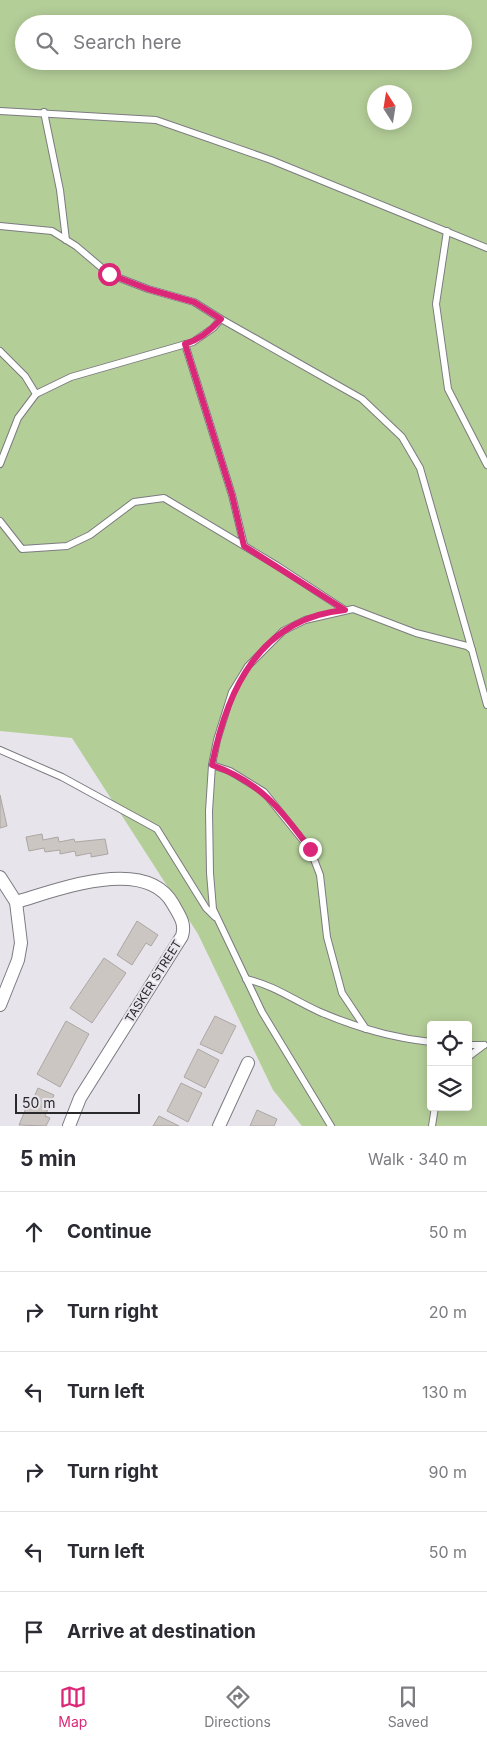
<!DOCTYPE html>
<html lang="en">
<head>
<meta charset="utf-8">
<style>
	:root { --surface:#fff; --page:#f2f2f3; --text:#2b2b33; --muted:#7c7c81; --line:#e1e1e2; --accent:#db2777 }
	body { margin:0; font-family:Inter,sans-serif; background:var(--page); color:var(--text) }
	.controls { position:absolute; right:15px; bottom:15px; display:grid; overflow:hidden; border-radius:5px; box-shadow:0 2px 12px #0003 }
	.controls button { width:45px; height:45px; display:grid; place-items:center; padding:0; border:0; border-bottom:1px solid var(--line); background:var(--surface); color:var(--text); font:25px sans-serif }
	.compass { position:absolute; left:367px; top:85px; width:45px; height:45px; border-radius:50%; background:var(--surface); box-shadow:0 2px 12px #0003; rotate:348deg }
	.scale { position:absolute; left:15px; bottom:12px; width:125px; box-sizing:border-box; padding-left:5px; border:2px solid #29282a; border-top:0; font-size:14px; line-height:18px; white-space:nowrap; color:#29282a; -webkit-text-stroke:4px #e7e5eb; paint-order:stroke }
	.stop { position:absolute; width:15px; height:15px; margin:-11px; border:4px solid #db2777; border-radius:50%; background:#fff }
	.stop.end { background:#db2777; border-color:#fff; box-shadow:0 1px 5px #0008 }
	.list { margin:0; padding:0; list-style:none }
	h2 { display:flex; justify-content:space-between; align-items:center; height:65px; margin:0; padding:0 20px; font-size:21px }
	h2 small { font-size:16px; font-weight:400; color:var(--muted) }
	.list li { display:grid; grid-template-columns:32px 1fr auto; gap:15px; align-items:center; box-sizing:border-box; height:80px; padding:0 20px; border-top:1px solid var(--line) }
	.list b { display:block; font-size:19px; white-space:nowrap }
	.list em { font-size:16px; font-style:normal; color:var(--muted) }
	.icon { flex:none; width:28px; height:28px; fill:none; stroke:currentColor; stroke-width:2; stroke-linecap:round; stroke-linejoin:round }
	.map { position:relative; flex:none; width:487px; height:1126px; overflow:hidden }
	.search { position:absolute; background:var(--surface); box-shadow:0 2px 12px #0003; left:15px; right:15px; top:15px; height:55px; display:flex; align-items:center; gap:12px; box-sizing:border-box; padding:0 18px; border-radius:28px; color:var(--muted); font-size:19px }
	.sheet { height:545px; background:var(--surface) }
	nav { display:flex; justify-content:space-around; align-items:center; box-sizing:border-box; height:70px; border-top:1px solid var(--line); background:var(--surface); font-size:14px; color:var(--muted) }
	nav a { display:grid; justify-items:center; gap:2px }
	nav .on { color:var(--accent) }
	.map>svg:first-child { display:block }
	.green { fill:#b4ce98; fill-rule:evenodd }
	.building { fill:#ccc6c3; stroke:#aca6a4 }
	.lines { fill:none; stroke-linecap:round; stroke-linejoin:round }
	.service-casing { stroke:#7c7b80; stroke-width:8 }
	.minor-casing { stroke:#7c7b80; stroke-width:14 }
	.service { stroke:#fff; stroke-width:6 }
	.minor { stroke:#fff; stroke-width:12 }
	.route { stroke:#db2777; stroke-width:6 }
	.labels { text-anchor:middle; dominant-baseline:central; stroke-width:4; stroke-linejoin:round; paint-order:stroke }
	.street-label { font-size:12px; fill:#29282a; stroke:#e7e5eb }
</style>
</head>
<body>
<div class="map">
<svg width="487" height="1126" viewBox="0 0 487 1126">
	<rect width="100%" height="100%" fill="#e7e5eb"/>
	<path class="green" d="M 0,0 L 487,0 L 487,1126 L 302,1126 L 273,1090 L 198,934 L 72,738 L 0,731 ZM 24,24 L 463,24 L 463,61 L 24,61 ZM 374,92 L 404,92 L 404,122 L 374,122 ZM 431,1025 L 468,1025 L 468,1107 L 431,1107 Z"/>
	<g class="building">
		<path d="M 0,795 L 7,826 L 0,828 Z"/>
		<path d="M 42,834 L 43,840 L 58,837 L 59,842 L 74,839 L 75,842 L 105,839 L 108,854 L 91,857 L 91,853 L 76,856 L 75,851 L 60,854 L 60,850 L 45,852 L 44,848 L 29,851 L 26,837 Z"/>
		<path d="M 137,921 L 158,935 L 151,946 L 146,943 L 132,965 L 117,955 Z"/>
		<path d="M 104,958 L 126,973 L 92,1023 L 70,1008 Z"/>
		<path d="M 215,1016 L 236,1026 L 222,1054 L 200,1044 Z"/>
		<path d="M 66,1021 L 89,1034 L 60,1087 L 37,1074 Z"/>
		<path d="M 198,1049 L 219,1060 L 205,1088 L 184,1077 Z"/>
		<path d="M 181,1083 L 202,1093 L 188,1122 L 167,1111 Z"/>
		<path d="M 38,1088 L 54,1095 L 45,1116 L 50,1118 L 46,1126 L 19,1125 L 26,1108 L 29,1109 Z"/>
		<path d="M 257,1110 L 277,1119 L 274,1126 L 250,1126 Z"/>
		<path d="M 159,1116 L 179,1126 L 153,1126 Z"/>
	</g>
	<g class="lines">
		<defs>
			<g id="service">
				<path d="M 0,111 L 156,120 L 271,160 L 487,248"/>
				<path d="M 44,112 L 60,190 L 66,240"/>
				<path d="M 0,226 L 52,231 L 76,246 L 109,274 L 148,289 L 194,302 L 221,319 L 213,328 L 193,342 L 71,377 L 36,394 L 18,418 L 0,464"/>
				<path d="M 447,231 L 436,304 L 448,389 L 487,465"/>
				<path d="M 221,319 L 362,399 L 402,437 L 420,468 L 472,650"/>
				<path d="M 185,344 L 232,495 L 244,545"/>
				<path d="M 0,351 L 25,376 L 36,394"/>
				<path d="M 0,521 L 22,549 L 67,546 L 90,535 L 134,502 L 164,498 L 276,565 L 345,610"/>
				<path d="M 0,750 L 62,777 L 157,829 L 206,908 L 215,917"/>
				<path d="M 212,765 L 230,771 L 264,792 L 310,849 L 320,875 L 327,937 L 342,993 L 366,1029"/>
				<path d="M 246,979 C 276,986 293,1000 320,1012 C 355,1027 392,1038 431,1042"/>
				<path d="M 468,1045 L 484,1045"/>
				<path d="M 468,1057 L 484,1045"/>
				<path d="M 331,1126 L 262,1012 L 213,909 L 210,873 L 209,811 L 212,765 L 217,740 L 232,692 L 248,666 L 283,631 L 305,620 L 353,609 L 416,633 L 467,646 L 472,650 L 487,705"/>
				<path d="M 432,1126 L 435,1107"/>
			</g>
			<g id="minor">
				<path d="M 0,877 L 16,902 L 21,943 L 18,960 L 0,1005"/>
				<path d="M 16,902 C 58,890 146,855 173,904 C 179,915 186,923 182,936 L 80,1098 L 69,1126"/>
				<path d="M 219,1126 L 248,1063"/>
			</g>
		</defs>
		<use href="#service" class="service-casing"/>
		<use href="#minor" class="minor-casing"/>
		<use href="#service" class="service"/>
		<use href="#minor" class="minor"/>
	</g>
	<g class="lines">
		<path class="route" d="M 109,274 L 148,289 L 194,302 L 221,319 C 211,330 199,340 185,344 L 232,495 L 244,546 L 345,610 C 260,618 227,689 212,765 C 260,782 281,809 310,849"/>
	</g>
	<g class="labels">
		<g class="street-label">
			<text transform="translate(153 981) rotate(-58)">TASKER STREET</text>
		</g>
	</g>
</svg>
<div class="controls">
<button><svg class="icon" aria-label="locate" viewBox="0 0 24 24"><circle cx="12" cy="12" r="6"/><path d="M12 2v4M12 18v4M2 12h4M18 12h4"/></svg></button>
<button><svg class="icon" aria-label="layers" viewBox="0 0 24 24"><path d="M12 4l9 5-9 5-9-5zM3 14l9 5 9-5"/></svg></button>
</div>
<svg class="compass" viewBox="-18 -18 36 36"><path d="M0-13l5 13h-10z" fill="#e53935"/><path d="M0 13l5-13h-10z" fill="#7c7c81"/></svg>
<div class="scale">50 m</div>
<div class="stop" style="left:109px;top:274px"></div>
<div class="stop end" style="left:310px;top:849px"></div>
<div class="search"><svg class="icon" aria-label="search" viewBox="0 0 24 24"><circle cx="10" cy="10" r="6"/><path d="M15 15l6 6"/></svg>Search here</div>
</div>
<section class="sheet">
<h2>5 min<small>Walk · 340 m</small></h2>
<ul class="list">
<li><svg class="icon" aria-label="ahead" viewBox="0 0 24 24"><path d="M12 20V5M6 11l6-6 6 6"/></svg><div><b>Continue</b></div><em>50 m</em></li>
<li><svg class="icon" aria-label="right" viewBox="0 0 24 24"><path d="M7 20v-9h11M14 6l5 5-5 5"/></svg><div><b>Turn right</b></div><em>20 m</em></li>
<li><svg class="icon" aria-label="left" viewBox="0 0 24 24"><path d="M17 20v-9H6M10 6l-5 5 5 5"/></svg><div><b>Turn left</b></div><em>130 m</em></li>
<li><svg class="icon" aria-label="right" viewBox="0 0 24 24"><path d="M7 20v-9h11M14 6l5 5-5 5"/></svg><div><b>Turn right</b></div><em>90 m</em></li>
<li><svg class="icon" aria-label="left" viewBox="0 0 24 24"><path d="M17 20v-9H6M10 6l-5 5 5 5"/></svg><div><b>Turn left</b></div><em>50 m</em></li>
<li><svg class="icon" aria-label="arrive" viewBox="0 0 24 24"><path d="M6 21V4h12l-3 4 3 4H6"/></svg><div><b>Arrive at destination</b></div></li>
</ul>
</section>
<nav>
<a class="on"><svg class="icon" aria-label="map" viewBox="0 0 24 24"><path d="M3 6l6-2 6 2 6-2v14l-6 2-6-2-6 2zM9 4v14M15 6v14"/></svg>Map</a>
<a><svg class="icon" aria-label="directions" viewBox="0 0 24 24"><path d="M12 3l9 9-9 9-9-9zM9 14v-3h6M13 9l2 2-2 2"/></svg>Directions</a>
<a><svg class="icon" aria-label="saved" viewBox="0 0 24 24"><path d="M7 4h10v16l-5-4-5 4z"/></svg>Saved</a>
</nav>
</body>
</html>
